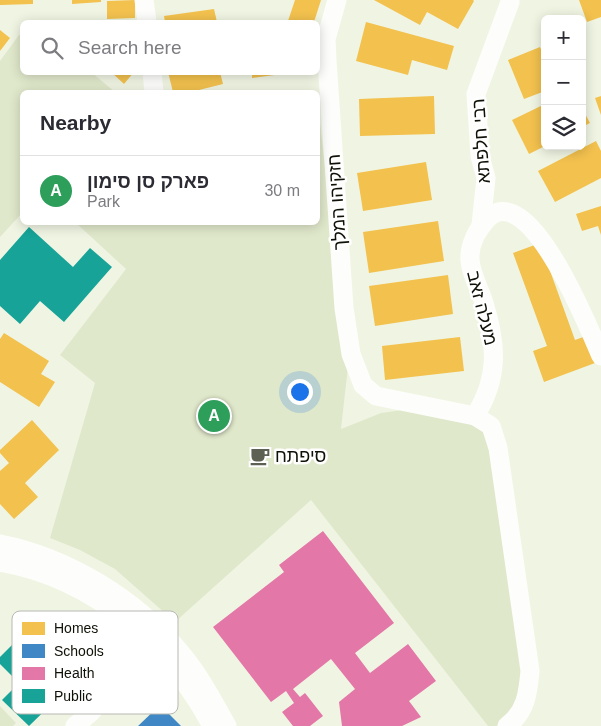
<!DOCTYPE html>
<html lang="en">
<head>
<meta charset="utf-8">
<style>
	:root { --surface:#fff; --page:#f2f2f3; --text:#2b2b33; --muted:#7c7c81; --line:#e1e1e2; --accent:#5d6153 }
	body { margin:0; font-family:Arial,Heebo,sans-serif; background:var(--page); color:var(--text) }
	.controls { position:absolute; right:15px; top:15px; display:grid; overflow:hidden; border-radius:8px; box-shadow:0 2px 12px #0003 }
	.controls button { width:45px; height:45px; display:grid; place-items:center; padding:0; border:0; border-bottom:1px solid var(--line); background:var(--surface); color:var(--text); font:25px sans-serif }
	.you { position:absolute; left:299px; top:391px; width:18px; height:18px; margin:-12px; border:4px solid #fff; border-radius:50%; background:#1a73e8; box-shadow:0 0 0 8px #1a73e833 }
	.badge { display:grid; place-items:center; width:32px; height:32px; border-radius:50%; background:var(--accent); color:#fff; font-size:16px; font-weight:700 }
	.pin { position:absolute; translate:-50% -50%; border:2px solid #fff; box-shadow:0 1px 5px #0006 }
	.list { margin:0; padding:0; list-style:none }
	h2 { display:flex; justify-content:space-between; align-items:center; height:65px; margin:0; padding:0 20px; font-size:21px }
	h2 small { font-size:16px; font-weight:400; color:var(--muted) }
	.list li { display:grid; grid-template-columns:32px 1fr auto; gap:15px; align-items:center; box-sizing:border-box; height:70px; padding:0 20px; border-top:1px solid var(--line) }
	.list b { display:block; font-size:19px; white-space:nowrap }
	.list p { margin:0; font-size:16px; white-space:nowrap; color:var(--muted) }
	.list em { font-size:16px; font-style:normal; color:var(--muted) }
	.icon { flex:none; width:28px; height:28px; fill:none; stroke:currentColor; stroke-width:2; stroke-linecap:round; stroke-linejoin:round }
	.map { position:relative; flex:none; width:601px; height:726px; overflow:hidden }
	.search { position:absolute; background:var(--surface); box-shadow:0 2px 12px #0003; left:20px; top:20px; width:300px; height:55px; display:flex; align-items:center; gap:12px; box-sizing:border-box; padding:0 18px; border-radius:8px; color:var(--muted); font-size:19px }
	.panel { position:absolute; background:var(--surface); box-shadow:0 2px 12px #0003; left:20px; top:90px; width:300px; height:135px; border-radius:8px }
	.map>svg:first-child { display:block }
	.green { fill:#e0e8cb }
	.homes { fill:#f2c14e }
	.schools { fill:#3f88c5 }
	.health { fill:#e377a8 }
	.public { fill:#17a398 }
	.lines { fill:none; stroke-linecap:round; stroke-linejoin:round }
	.minor { stroke:#fdfefb; stroke-width:19 }
	.labels { text-anchor:middle; dominant-baseline:central; stroke-width:5; stroke-linejoin:round; paint-order:stroke }
	.street-label { font-size:18px; fill:#0e1106; stroke:#fff }
	.poi-label { font-size:18px; fill:#0e1106; stroke:#fff; text-anchor:start }
	.key { fill:#fff; stroke:#b7b8b4; stroke-width:1 }
	.key-label { font-size:14px; fill:#0e1106 }
</style>
</head>
<body>
<div class="map">
<svg width="601" height="726" viewBox="0 0 601 726">
	<rect width="100%" height="100%" fill="#f0f5e3"/>
	<g class="green">
		<path d="M 19,35 L 22,35 L 22,72 L 92,73 L 115,92 L 22,92 L 22,213 L 0,237 L 0,61 Z"/>
		<path d="M 318,106 L 348,367 L 341,429 L 381,413 L 409,409 L 472,418 L 491,440 L 526,675 L 510,714 L 497,726 L 488,726 L 311,500 L 175,622 L 115,569 L 80,550 L 50,538 L 95,383 L 60,355 L 126,269 L 76,223 L 318,222 Z"/>
		<path d="M 0,706 L 16,723 L 13,726 L 0,726 Z"/>
	</g>
	<g class="homes">
		<path d="M 0,0 L 33,0 L 33,4 L 0,5 Z"/>
		<path d="M 72,0 L 101,0 L 101,2 L 72,4 Z"/>
		<path d="M 135,0 L 135,18 L 107,19 L 107,1 Z"/>
		<path d="M 295,0 L 321,0 L 314,22 L 288,21 Z"/>
		<path d="M 374,0 L 473,0 L 474,1 L 458,29 L 427,12 L 420,25 Z"/>
		<path d="M 579,0 L 601,0 L 601,17 L 587,22 Z"/>
		<path d="M 214,9 L 217,22 L 165,22 L 164,16 Z"/>
		<path d="M 366,22 L 454,46 L 447,70 L 412,60 L 408,75 L 356,61 Z"/>
		<path d="M 0,30 L 10,38 L 0,51 Z"/>
		<path d="M 540,47 L 545,58 L 545,91 L 524,99 L 508,60 Z"/>
		<path d="M 111,72 L 134,72 L 124,84 Z"/>
		<path d="M 168,72 L 220,72 L 223,84 L 191,92 L 173,92 Z"/>
		<path d="M 252,72 L 282,72 L 282,74 L 252,78 Z"/>
		<path d="M 434,96 L 435,134 L 360,136 L 359,99 Z"/>
		<path d="M 601,96 L 601,115 L 595,98 Z"/>
		<path d="M 545,104 L 545,146 L 529,154 L 512,120 Z"/>
		<path d="M 582,108 L 590,123 L 582,127 Z"/>
		<path d="M 596,141 L 601,151 L 601,178 L 555,202 L 538,171 Z"/>
		<path d="M 426,162 L 432,200 L 363,211 L 357,173 Z"/>
		<path d="M 601,206 L 601,235 L 598,226 L 582,231 L 576,214 Z"/>
		<path d="M 438,221 L 444,261 L 369,273 L 363,232 Z"/>
		<path d="M 540,243 L 575,340 L 586,336 L 595,363 L 544,382 L 533,351 L 547,346 L 513,253 Z"/>
		<path d="M 448,275 L 453,314 L 375,326 L 369,286 Z"/>
		<path d="M 4,333 L 49,361 L 41,374 L 55,382 L 39,407 L 0,382 L 0,339 Z"/>
		<path d="M 460,337 L 464,371 L 385,380 L 382,346 Z"/>
		<path d="M 32,420 L 59,450 L 25,483 L 38,497 L 14,519 L 0,504 L 0,471 L 9,463 L 0,453 L 0,450 Z"/>
	</g>
	<path class="schools" d="M 160,705 L 181,726 L 138,726 Z"/>
	<path class="health" d="M 323,531 L 394,623 L 355,653 L 370,673 L 408,644 L 436,681 L 409,701 L 421,717 L 402,726 L 342,726 L 339,702 L 355,689 L 331,659 L 293,689 L 300,697 L 305,693 L 323,716 L 310,726 L 293,726 L 282,712 L 294,703 L 286,691 L 271,702 L 213,627 L 284,572 L 279,565 Z"/>
	<g class="public">
		<path d="M 29,227 L 73,267 L 90,248 L 112,267 L 64,322 L 40,301 L 20,324 L 0,306 L 0,260 Z"/>
		<path d="M 48,622 L 86,659 L 63,682 L 69,687 L 29,726 L 2,700 L 19,683 L 0,664 L 0,657 L 31,626 L 38,633 Z"/>
	</g>
	<g class="lines">
		<g class="minor">
			<path d="M 144,0 L 147,22"/>
			<path d="M 337,0 L 326,39 L 327,61 L 344,308 L 351,354 L 363,385 L 376,396 L 475,416 L 491,426 L 498,448 L 530,671 C 528,693 526,712 507,726"/>
			<path d="M 152,72 L 154,92"/>
			<path d="M 481,225 L 486,178 L 480,156 L 476,94 L 510,2"/>
			<path d="M 475,416 C 499,378 497,345 484,303 C 480,289 471,275 470,260 C 469,245 477,230 487,219 C 529,176 590,331 601,356"/>
			<path d="M 0,544 C 67,557 136,599 180,652 C 199,674 213,701 227,726"/>
			<path d="M 0,562 C 94,578 168,644 212,726"/>
			<path d="M 75,726 L 90,713 L 153,644"/>
		</g>
	</g>
	<defs>
		<symbol id="cafe-bare" viewBox="-9 -9 18 18"><path d="M-5.5-4.5H6V0H3Q3 3.5 0 3.5H-2.5Q-5.5 3.5-5.5 0ZM3-3.2v2h1.7v-2ZM-6 4.5H4V6H-6Z" fill="#5d6153" stroke="#fff" stroke-width="2.5" paint-order="stroke"/></symbol>
	</defs>
	<g fill-rule="evenodd">
		<use href="#cafe-bare" x="246" y="442" width="28" height="28"/>
	</g>
	<g class="labels">
		<g class="street-label">
			<text transform="translate(481 141) rotate(-94)">רבי חלפתא</text>
			<text transform="translate(337 202) rotate(-94)">חזקיהו המלך</text>
			<text transform="translate(482 308) rotate(76)">מעלה זאב</text>
		</g>
		<g class="poi-label">
			<text x="275" y="456">סיפתח</text>
		</g>
	</g>
	<rect x="12" y="611" width="166" height="103" rx="8" class="key"/>
	<rect x="22" y="622" width="23" height="13" fill="#f2c14e"/>
	<rect x="22" y="644" width="23" height="14" fill="#3f88c5"/>
	<rect x="22" y="667" width="23" height="13" fill="#e377a8"/>
	<rect x="22" y="689" width="23" height="14" fill="#17a398"/>
	<g class="key-label">
		<text x="54" y="633">Homes</text>
		<text x="54" y="656">Schools</text>
		<text x="54" y="678">Health</text>
		<text x="54" y="701">Public</text>
	</g>
</svg>
<div class="controls">
<button>+</button>
<button>−</button>
<button><svg class="icon" aria-label="layers" viewBox="0 0 24 24"><path d="M12 4l9 5-9 5-9-5zM3 14l9 5 9-5"/></svg></button>
</div>
<div class="you"></div>
<div class="pin badge" style="left:214px;top:416px;background:#2e9e5b">A</div>
<div class="search"><svg class="icon" aria-label="search" viewBox="0 0 24 24"><circle cx="10" cy="10" r="6"/><path d="M15 15l6 6"/></svg>Search here</div>
<section class="panel">
<h2>Nearby<small></small></h2>
<ul class="list">
<li><span class="badge" style="background:#2e9e5b">A</span><div><b>פארק סן סימון</b><p>Park</p></div><em>30 m</em></li>
</ul>
</section>
</div>
</body>
</html>
